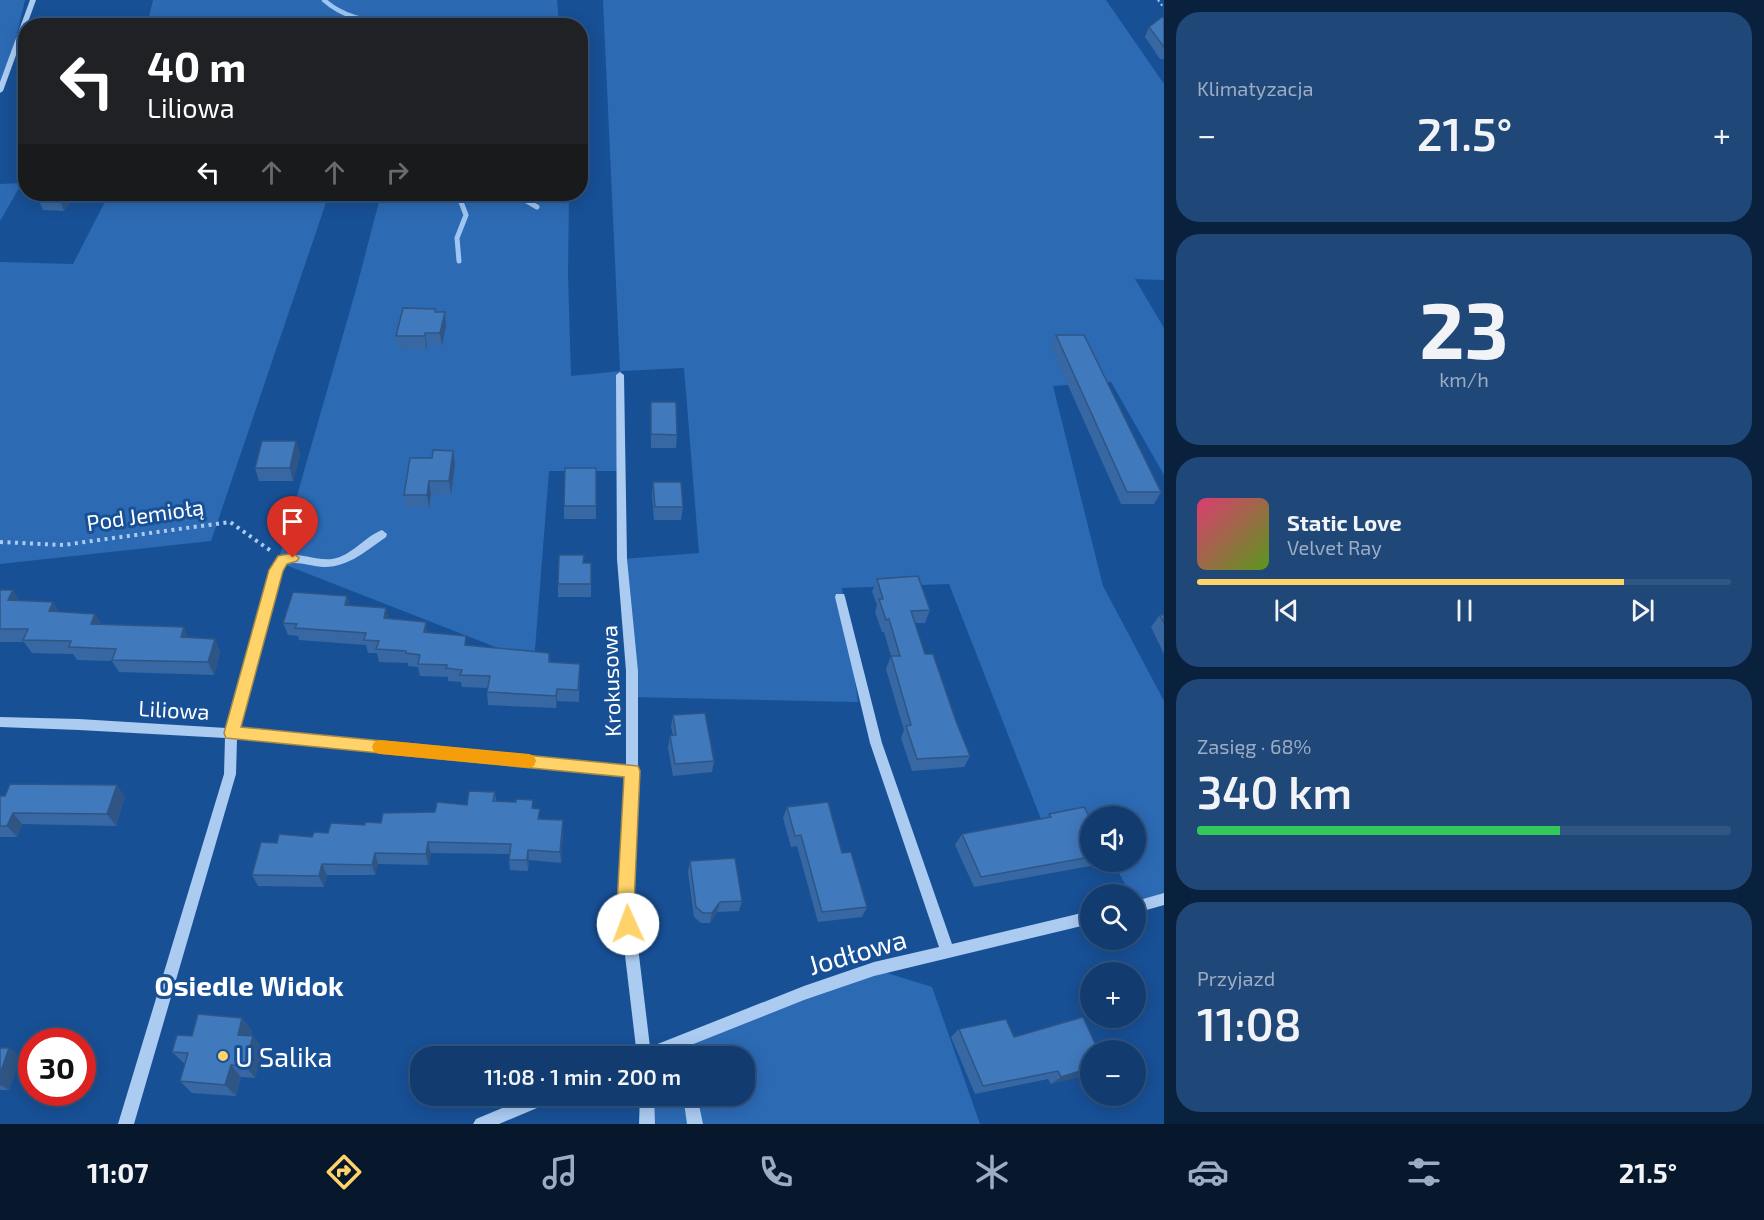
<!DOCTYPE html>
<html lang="pl">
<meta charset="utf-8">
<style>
body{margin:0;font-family:"Exo 2",sans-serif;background:#1f4778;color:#f1f3f6;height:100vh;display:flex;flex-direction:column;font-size:22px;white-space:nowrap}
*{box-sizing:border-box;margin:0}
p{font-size:20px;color:#9cadc3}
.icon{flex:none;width:33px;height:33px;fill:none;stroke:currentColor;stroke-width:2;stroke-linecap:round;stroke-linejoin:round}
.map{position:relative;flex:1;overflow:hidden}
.sheet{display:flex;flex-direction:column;gap:12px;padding:12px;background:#0a213e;width:600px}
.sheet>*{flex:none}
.banner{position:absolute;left:18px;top:18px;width:570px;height:183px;border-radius:24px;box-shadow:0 3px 15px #0003,0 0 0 2px #315683;background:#202124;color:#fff;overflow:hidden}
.controls{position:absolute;left:1080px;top:806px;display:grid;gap:12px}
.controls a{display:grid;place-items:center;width:66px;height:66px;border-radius:50%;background:#123c70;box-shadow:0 3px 15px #0003,0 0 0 2px #315683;font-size:30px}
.speed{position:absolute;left:18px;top:1028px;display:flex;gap:12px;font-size:30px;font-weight:700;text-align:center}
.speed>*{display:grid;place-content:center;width:78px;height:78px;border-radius:50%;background:#123c70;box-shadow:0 3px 15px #0003,0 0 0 2px #315683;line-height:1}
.speed .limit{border:9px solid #d22;background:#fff;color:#111}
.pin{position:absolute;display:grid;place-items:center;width:51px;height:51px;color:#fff;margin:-62px -26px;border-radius:50% 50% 50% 0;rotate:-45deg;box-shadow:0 0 6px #0007}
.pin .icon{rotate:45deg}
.me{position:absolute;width:66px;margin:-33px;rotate:358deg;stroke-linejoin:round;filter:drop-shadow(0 0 4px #0008)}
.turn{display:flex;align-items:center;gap:21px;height:126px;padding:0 30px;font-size:27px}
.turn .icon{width:78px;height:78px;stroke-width:2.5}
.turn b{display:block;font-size:42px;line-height:51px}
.lanes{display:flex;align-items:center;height:57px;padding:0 30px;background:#0003;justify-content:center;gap:30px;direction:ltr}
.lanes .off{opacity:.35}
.big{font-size:45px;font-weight:600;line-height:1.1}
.sheet .card{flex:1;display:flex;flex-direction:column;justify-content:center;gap:9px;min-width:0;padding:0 21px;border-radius:24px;background:#1f4778}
.sheet .dial{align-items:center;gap:0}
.dial b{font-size:78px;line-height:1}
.song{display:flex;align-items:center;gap:18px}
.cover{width:72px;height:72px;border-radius:9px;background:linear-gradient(135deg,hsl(340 70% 55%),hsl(90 70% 35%))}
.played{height:6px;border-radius:3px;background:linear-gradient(90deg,#ffd36a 80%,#315683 80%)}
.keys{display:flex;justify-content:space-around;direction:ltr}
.heat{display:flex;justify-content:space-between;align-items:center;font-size:33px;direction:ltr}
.charge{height:9px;border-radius:4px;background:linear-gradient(90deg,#34c759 68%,#315683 0)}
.trip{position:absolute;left:410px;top:1046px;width:345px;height:60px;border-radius:24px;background:#123c70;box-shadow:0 3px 15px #0003,0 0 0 2px #315683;font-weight:600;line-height:60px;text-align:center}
.menu{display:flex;height:96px;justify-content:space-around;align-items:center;background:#07182d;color:#9cadc3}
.menu .icon{width:42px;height:42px}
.menu .active{color:#ffd36a}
.menu b{font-size:27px;color:#f1f3f6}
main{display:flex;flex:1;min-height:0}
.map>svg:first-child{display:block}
</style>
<main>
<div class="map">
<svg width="1164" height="1124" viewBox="0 0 1164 1124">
<rect width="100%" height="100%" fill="#185096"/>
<g fill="#2c6ab4">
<path d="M0,0H25L5,83L0,91Z"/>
<path d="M153,0H557L559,25H147Z"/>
<path d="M603,0H1106L1164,84V280L1135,279L1164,328V475L1111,382L1053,386L1103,586L1164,701V900L1137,907L1136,894H1130L1113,861H1136V816L1090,817L1089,814L1041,819L949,584L842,588L858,702L632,697L622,559L699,553L684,368L621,371L618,471H549L534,662L278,562L357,286L381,194H569L568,274L571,376L620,371Z"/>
<path d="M22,183L0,221V184Z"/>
<path d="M109,194H329L211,541L0,564V262L73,264Z"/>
<path d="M874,969L932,987L980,1124H647V1095H744V1056H645Z"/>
</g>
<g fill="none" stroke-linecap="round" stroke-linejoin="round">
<path stroke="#9dc6f3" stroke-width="4.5" d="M324,0C346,20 373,21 401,26"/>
<g stroke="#9dc6f3" stroke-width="5">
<path d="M458,194L466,215L457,238L459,261"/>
<path d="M515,194L537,207"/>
</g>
<path stroke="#abcbf1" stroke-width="2" stroke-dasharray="2 3" stroke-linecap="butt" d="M1158,0L1164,8"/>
<path stroke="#abcbf1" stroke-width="4" stroke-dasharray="3 4.5" stroke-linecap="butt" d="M0,542L63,545L230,522L271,551"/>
<g fill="#abcbf1" fill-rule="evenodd">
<path d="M30,0H36L3,91L0,93V82Z"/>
<path d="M620,372L624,375L627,559L638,671V771L633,905L650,1047L804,986L874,962L939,947L870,743L835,597L836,594H844L845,597L882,743L952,944L1090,911V924L874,976L804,1000L686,1047L689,1056H675L673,1052L663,1056H637L619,905L626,776L237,739L236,774L134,1124H118L224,774L225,738L79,730L0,727V717L79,719L226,728L271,570L279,556C297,551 314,561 332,559C352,556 364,537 382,530L387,534L386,537C367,550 348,568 323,567C311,566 299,562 286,563L281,571L238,729L626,765V671L617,559L616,375Z"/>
<path d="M1164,893V905L1136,913V901Z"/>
<path d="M533,1095H558L556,1100L499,1124H473L476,1119Z"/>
<path d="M640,1095H654L655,1124H639Z"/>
<path d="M683,1095H697L703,1124H687Z"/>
</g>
</g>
<g fill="#3868a3">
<path d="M1164,18V59H1160L1145,37L1149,27Z"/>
<path d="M40,194H76L64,211L43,210L37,197Z"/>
<path d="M436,312L446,326L442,346H427L426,350L398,349L396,336Z"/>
<path d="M1056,335L1161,492L1154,504H1121L1051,347Z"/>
<path d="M651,402L677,435L676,448H651Z"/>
<path d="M296,441L300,455L293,481H259L255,468Z"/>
<path d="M453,451L455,464L451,495L431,494L429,508H406L404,495L432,458Z"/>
<path d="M596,468V519H564V506Z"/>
<path d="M653,482L683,507L681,520H654L652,495Z"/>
<path d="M584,563H591V597H558V584Z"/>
<path d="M877,579L930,610L925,623H915L925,654L970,756L964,767L912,771L901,738L904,730L886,669L891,656L884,632H882L875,612L877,605L872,592Z"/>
<path d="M0,590L19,600L53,602L59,612L101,624L189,637L220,651L214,675L119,672L112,661L77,660L73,654L32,653L24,642H0Z"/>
<path d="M347,596L350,605L386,608L388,619L468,646L549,653L550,663L580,664L579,702L557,701L556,708L488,705L487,692L488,688L462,687L461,682L448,681V677L420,676L418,667L408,666V663L379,662L377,653H368L366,645L299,640L298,636L288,635L283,623Z"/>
<path d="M1160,615H1164V654L1151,627Z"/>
<path d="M673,715L714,761L712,772L673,776L668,748L670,736L673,735L671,727Z"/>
<path d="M495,792L496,801L533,808L540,819L563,831L561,863L529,860L528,871L510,870L509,860V854L431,853L428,865L378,864L375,875H327L324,887L258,886L252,875L277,843L312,837L365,825L435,812L467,805Z"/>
<path d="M0,796L125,797L116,826L22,824L17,837H0Z"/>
<path d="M787,807L867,907L862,917L818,922L797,846L791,847L783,818Z"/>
<path d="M1049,814L1090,818V861H1103L1101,864L974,887L955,845L962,834L1046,818Z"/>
<path d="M690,861L742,901L739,911L717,912L710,923H701L694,917L688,872Z"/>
<path d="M242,1018L252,1031L251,1036H253L263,1049L255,1078L241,1077L236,1096L192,1093L180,1081L185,1064L172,1052Z"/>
<path d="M959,1029L1014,1037L1090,1050V1074L1051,1084L1048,1079L975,1094L951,1037Z"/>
<path d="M0,1048H9L20,1057L9,1090H0Z"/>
</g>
<g fill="#2e5584">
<path d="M62,194H76L64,211L59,198Z"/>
<path d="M445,312L446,326L442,346L440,333Z"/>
<path d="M425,333L427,346L426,350L425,336Z"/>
<path d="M296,441L300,455L293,481L290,468Z"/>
<path d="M453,451L455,464L451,495L449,481Z"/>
<path d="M429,481L431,494L429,508L427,495Z"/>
<path d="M13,590L21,603L8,600Z"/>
<path d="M347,596L351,609L345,605Z"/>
<path d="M53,602L61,615L49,611Z"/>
<path d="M386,608L389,621L384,618Z"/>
<path d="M95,614L103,626L91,624Z"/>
<path d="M426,622L428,635L424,632Z"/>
<path d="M184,627L190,640L181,637Z"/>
<path d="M215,639L220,651L214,675L208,662Z"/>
<path d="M557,689V701L556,708V696Z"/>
<path d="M117,785L125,797L116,826L107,814Z"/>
<path d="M13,813L22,824L17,837L7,826Z"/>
<path d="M563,820V831L561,863L560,852Z"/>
<path d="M428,842L431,853L428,865L426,854Z"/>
<path d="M528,850L529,860L528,871L527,860Z"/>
<path d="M375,853L378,864L375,875L372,865Z"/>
<path d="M322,864L327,875L324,887L319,876Z"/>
<path d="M720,902L717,912L710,923L712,913Z"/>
<path d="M242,1018L252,1031L248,1048L238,1035Z"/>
<path d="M253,1036L263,1049L255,1078L245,1066Z"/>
<path d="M9,1048L20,1057L9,1090L0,1085V1074Z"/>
<path d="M231,1065L241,1077L236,1096L225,1085Z"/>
<path d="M1090,1068V1074L1051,1084L1061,1077Z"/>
</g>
<g fill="#4179bd" stroke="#2e5584" stroke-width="1.5">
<path d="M1162,17L1164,18V47L1149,27Z"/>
<path d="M40,194H62L59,198L37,197Z"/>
<path d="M403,308L435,309V312H445L440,333H425V336H396Z"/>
<path d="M1056,335H1084L1161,492H1127Z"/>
<path d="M651,402H676L677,435L651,434Z"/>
<path d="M262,441H296L290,468H255Z"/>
<path d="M433,450L453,451L449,481H429L427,495H404L410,458H432Z"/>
<path d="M565,468H596V506H564Z"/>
<path d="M653,482H681L683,507H655Z"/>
<path d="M559,555H584L583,563H591V584H558Z"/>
<path d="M918,576L930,610L911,611L925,654H933L956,721L970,756L917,759L906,726L911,725L891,656H900L889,619L886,620L879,599H883L877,579Z"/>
<path d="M0,590H13L8,600L53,602L49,611L95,614L91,624L184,627L181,637L215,639L208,662L112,660L116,649L69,647L71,641L23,640L28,629H0Z"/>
<path d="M293,592L347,596L345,605L386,608L384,618L426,622L424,632L466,636L465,645L549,653V662L580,664L578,690L557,689L556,696L487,692L490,676L460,675L462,670L446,668L447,665L418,664L420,655L406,653V651L376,649L379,641L364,640L366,633L295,628L297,624L283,623Z"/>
<path d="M1160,615H1164V623Z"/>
<path d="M705,713L714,761L675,764L670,736L676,735L673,715Z"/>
<path d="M10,784L117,785L107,814L13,813L7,826H0V796H5Z"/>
<path d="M469,791L495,792L493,801L516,802V799L533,800L532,808L540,809L538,819L563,820L560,852L528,850L527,860H509L511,844L428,842L426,854L375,853L372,865L322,864L319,876L252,875L261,842L277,843L279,834L312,837L314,832L328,833L331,823L365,825V822L381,823L383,813L435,812L437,802L467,805Z"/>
<path d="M828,802L842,853L851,852L867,907L822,912L801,835L795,836L787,807Z"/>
<path d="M1084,807L1090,818V857L981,877L962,834L1051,817L1049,814Z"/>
<path d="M735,858L742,901L720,902L712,913H703L696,907L690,861Z"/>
<path d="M198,1014L242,1018L238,1035L253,1036L245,1066L231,1065L225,1085L180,1081L188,1053L172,1052L177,1035L192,1036Z"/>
<path d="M1083,1017L1098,1050H1090V1068L1061,1077L1058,1071L983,1086L959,1029L1006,1019L1014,1037Z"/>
<path d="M0,1048H9L0,1074Z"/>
</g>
<path fill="#ffd36a" stroke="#a68945" stroke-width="1.5" d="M293,553L299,558L297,561L287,564L283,571L241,727L638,766L640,771L634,905L636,924L634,930L628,932L621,930L617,905L624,777L226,738L224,733L269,570L278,556Z"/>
<path fill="#f59e0b" d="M380,740L529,754L534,756L536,761L534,766L529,768L380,754L374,752L372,747L374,742Z"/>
<circle fill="#ffd36a" stroke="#185096" stroke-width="2" cx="223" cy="1056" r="6"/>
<g text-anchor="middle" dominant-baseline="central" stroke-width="6" stroke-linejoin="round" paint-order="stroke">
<g font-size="22" fill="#fff" stroke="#185096">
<text transform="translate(145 514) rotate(-8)">Pod Jemiołą</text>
<text transform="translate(610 681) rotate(-92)">Krokusowa</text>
<text transform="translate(174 709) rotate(3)">Liliowa</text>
</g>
<g font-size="27" fill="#fff" stroke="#185096">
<text transform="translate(857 951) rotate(-16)">Jodłowa</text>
</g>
<g font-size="27" fill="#fff" stroke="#185096" text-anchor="start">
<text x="235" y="1056">U Salika</text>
</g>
<g font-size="28" font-weight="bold" fill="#fff" stroke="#185096">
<text x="249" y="985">Osiedle Widok</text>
</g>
</g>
</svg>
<div class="controls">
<a><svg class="icon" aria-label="sound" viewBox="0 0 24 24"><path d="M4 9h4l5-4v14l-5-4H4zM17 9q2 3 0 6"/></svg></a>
<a><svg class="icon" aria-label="search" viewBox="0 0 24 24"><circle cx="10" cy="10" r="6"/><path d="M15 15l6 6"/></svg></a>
<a>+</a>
<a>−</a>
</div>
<div class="speed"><div class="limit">30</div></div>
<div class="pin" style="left:293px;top:558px;background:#d93025"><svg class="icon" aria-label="arrive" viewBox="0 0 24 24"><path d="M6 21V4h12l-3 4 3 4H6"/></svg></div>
<svg class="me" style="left:628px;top:924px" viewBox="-20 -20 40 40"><circle r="19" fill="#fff"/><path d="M0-13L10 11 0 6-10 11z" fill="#ffd36a"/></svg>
<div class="trip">11:08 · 1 min · 200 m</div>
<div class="banner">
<div class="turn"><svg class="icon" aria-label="left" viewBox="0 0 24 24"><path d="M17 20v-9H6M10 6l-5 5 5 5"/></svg><div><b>40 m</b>Liliowa</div></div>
<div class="lanes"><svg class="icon" aria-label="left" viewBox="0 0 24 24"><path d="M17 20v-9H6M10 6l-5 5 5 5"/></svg><svg class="icon off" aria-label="ahead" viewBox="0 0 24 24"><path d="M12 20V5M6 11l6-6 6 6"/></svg><svg class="icon off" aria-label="ahead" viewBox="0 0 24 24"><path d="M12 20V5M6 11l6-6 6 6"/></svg><svg class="icon off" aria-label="right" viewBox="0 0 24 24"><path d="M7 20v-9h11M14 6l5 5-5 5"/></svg></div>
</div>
</div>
<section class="sheet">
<div class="card"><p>Klimatyzacja</p>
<div class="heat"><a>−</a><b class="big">21.5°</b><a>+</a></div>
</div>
<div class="card dial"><b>23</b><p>km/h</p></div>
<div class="card">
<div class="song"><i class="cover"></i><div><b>Static Love</b><p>Velvet Ray</p></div></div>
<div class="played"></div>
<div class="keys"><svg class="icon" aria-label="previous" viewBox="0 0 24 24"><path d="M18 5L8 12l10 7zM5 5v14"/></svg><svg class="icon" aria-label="pause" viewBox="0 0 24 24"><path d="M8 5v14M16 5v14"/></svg><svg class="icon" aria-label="next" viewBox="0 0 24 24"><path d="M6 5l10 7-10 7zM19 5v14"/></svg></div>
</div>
<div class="card"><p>Zasięg · 68%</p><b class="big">340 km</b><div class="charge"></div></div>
<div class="card"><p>Przyjazd</p><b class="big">11:08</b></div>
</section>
</main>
<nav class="menu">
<b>11:07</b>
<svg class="icon active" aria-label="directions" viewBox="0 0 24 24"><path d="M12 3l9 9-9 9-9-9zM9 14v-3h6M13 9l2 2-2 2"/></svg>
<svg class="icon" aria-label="music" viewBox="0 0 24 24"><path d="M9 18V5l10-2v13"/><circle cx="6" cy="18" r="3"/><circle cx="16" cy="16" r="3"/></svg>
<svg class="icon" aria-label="phone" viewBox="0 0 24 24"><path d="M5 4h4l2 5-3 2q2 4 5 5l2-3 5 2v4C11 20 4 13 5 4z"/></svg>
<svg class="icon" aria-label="climate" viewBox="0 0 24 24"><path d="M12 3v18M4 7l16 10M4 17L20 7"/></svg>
<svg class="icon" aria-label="car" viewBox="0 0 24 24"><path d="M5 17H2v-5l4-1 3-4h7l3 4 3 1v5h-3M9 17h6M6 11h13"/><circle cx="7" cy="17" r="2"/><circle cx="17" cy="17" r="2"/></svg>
<svg class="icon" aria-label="filters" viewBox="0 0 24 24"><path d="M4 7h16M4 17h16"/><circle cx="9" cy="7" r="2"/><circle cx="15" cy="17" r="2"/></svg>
<b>21.5°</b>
</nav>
